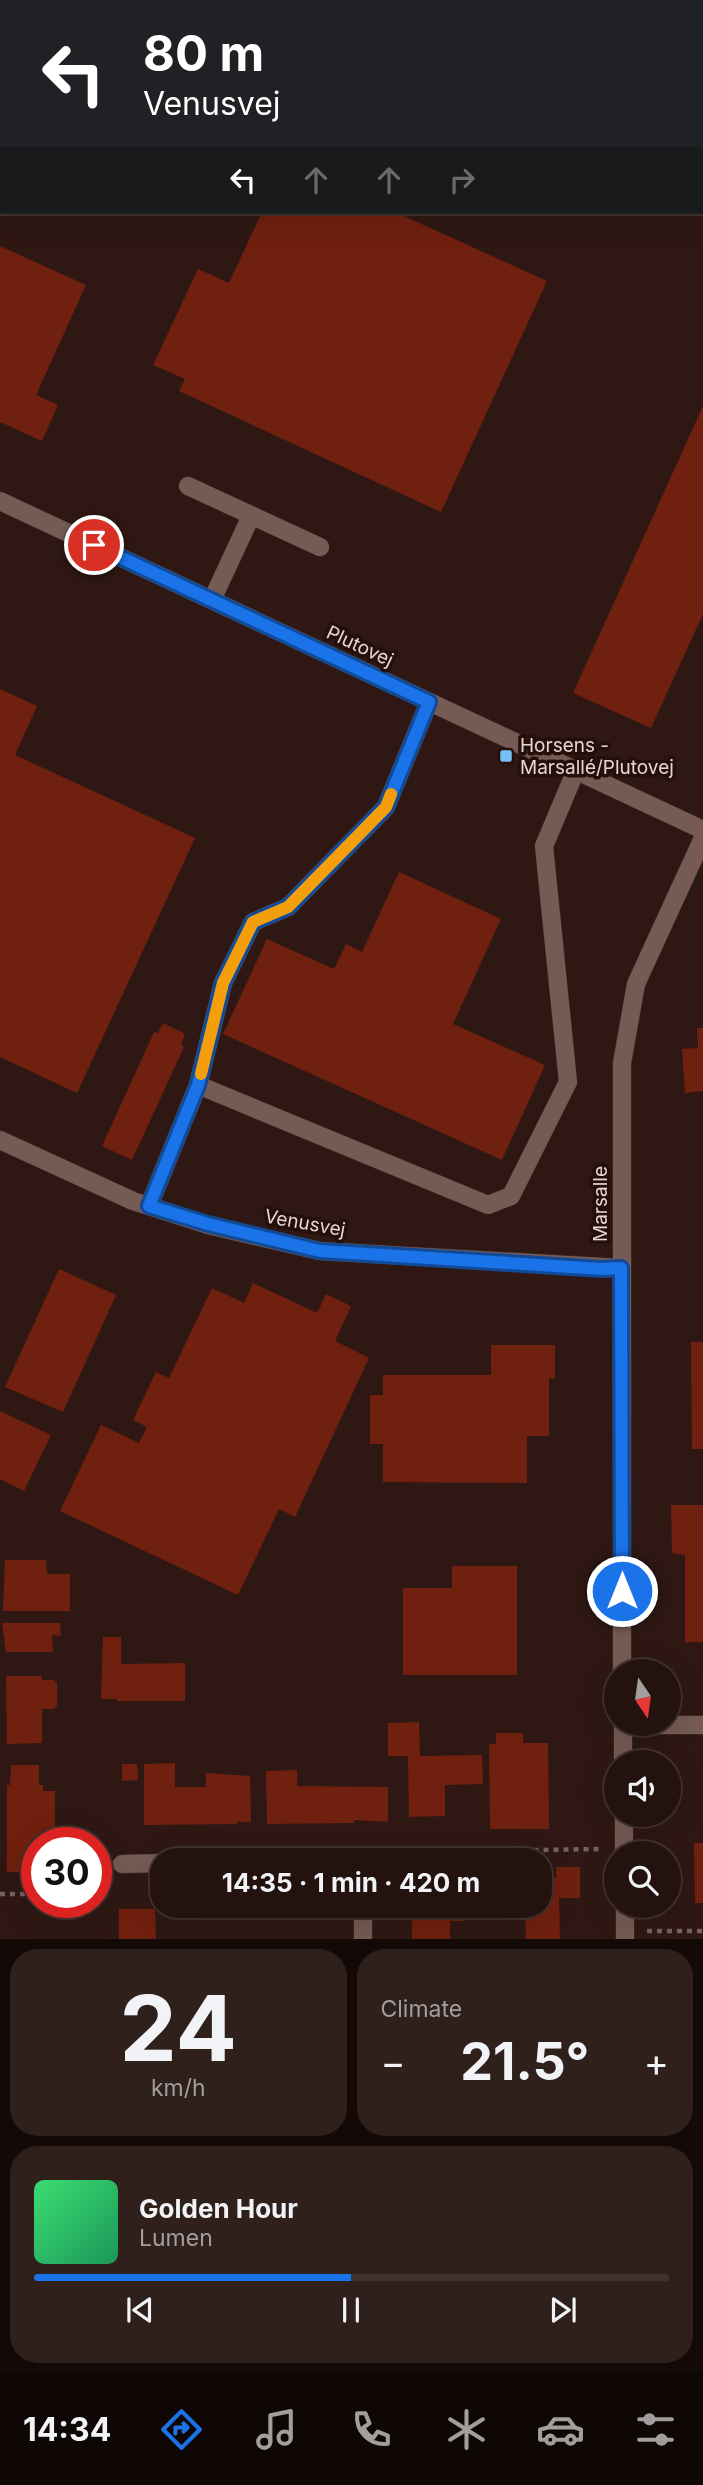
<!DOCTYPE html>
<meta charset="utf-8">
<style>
body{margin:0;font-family:Inter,sans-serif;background:#2f201c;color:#f1f3f6;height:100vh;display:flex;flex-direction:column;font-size:26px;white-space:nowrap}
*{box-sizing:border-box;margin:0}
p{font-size:23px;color:#a39e9e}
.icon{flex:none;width:38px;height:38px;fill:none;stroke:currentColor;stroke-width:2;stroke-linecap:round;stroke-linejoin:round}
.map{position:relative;height:1939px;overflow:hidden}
.details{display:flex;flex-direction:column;gap:10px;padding:10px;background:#130a08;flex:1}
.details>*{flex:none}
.banner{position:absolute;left:0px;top:0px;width:704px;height:214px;box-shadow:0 7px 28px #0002,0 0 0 2px #40322e;background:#202124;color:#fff;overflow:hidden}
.needle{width:46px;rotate:167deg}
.buttons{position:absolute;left:604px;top:1659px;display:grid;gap:14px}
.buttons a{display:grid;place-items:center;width:77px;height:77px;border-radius:50%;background:#23120e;box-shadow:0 7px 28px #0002,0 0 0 2px #40322e;font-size:35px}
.speed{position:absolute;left:21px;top:1827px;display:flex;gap:14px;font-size:35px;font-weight:700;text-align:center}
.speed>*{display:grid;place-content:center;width:91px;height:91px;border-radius:50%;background:#23120e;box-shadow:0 7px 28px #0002,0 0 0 2px #40322e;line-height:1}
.speed .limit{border:10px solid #d22;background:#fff;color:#111}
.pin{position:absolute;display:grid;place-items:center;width:60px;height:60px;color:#fff;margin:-30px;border:4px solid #fff;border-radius:50%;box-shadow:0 2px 7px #0007}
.me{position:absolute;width:77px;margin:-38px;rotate:0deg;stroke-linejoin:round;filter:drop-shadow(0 0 5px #0008)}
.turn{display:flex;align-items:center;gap:24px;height:147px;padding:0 28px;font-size:32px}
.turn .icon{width:91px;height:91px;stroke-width:2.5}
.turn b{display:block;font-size:49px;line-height:60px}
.lanes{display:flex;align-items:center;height:66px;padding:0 28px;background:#0003;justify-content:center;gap:35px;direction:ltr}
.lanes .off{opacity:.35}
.big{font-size:52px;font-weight:700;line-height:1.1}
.details .widget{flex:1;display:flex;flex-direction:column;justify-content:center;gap:10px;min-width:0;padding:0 24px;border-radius:28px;background:#2f201c}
.details .dial{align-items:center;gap:0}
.dial b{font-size:91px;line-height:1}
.song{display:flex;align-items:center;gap:21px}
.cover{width:84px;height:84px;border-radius:10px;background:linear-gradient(135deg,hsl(140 70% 55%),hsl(150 70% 35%))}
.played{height:7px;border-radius:4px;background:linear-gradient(90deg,#1a73e8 50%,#40322e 50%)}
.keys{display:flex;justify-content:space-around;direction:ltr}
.heat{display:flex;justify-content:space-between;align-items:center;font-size:38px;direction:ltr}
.details .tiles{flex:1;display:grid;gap:10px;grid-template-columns:1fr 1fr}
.widget:last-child{grid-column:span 2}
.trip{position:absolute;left:150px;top:1848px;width:402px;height:70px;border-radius:28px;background:#23120e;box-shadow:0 7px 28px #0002,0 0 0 2px #40322e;font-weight:700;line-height:70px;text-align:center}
.tabs{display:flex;height:112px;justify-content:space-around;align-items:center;background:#0e0706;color:#a39e9e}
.tabs .icon{width:49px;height:49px}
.tabs .active{color:#1a73e8}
.tabs b{font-size:32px;color:#f1f3f6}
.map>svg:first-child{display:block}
</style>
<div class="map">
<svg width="703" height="1939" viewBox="0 0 703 1939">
<rect width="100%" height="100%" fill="#2f1813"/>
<g fill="#70200f">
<path d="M262,212H395L547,281L441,512L179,391L185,379L153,365L198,269L229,283Z"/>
<path d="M0,246L86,285L36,395L58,405L42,441L0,422Z"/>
<path d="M703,406V614L651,728L573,693Z"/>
<path d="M0,689L37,706L15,755L195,838L77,1093L0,1057Z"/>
<path d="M399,872L501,919L453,1024L545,1065L502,1160L223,1034L267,939L334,969L346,944L362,952Z"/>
<path d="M163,1023L185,1034L181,1045L184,1047L132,1160L102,1146L154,1032L158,1033Z"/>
<path d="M697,1028H703V1091L685,1093L682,1049L698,1048Z"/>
<path d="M59,1269L116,1295L63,1412L5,1387Z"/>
<path d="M253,1283L317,1313L326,1294L351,1306L335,1341L369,1358L295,1517L279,1509L238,1595L60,1511L101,1425L139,1443L147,1427L133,1420L156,1372L169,1378L212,1288L244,1303Z"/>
<path d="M691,1342H703V1449H692Z"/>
<path d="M491,1345H555V1378H549V1436H527V1483L383,1482V1444H370V1395H383V1375H491Z"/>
<path d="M0,1411L51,1435L24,1491L0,1479Z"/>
<path d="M671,1505H703V1642H685V1555L672,1553Z"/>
<path d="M5,1560H46L47,1574H70V1611H3Z"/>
<path d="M452,1566H517V1675H403V1588H452Z"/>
<path d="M2,1623H60L61,1636L52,1635L53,1652H6Z"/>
<path d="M103,1637H121V1664L185,1663V1701H117V1699H101Z"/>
<path d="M6,1676H42V1680H54L57,1683V1706L54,1709H42V1743L7,1744Z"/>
<path d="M419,1722L420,1756L482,1755L483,1784L445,1785V1816L409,1817L408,1756H388V1723Z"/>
<path d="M496,1733H523V1743H548L549,1829H490L489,1744H496Z"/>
<path d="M175,1763V1787H206V1773L250,1776L251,1822H237V1824L144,1825V1764Z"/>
<path d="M122,1764H137L138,1780L122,1781Z"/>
<path d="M11,1765H39V1785H43V1791H55V1836H42V1843H37V1872H7V1785H10Z"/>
<path d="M297,1770V1786L388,1787V1822L354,1820V1823L267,1824L266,1771Z"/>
<path d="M694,1843H703V1903H695Z"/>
<path d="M556,1867H580V1898H559L560,1939H526L525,1906H541V1878H556Z"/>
<path d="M412,1906H464L465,1921H450V1939H412Z"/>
<path d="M119,1909H155L156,1939H119Z"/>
</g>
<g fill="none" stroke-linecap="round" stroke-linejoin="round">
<defs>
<g id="minor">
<path d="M112,2V0"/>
<path d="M188,486L320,547"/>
<path d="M0,501L703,830"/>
<path d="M212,600L251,516"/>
<path d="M429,702L386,807L288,907L253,922L223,983L198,1085L488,1205L511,1196L568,1082L544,846L576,770"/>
<path d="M0,1140L133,1201L208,1225L320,1251L621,1268"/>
<path d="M149,1206L198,1085"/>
<path d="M622,1671V1063L636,984L703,838"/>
<path d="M623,1724V1762"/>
<path d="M623,1725H703"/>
<path d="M624,1815V1853"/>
<path d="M358,1860H363"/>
<path d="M122,1864L163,1863"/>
<path d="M363,1906V1939"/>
<path d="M625,1906V1939"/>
</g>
</defs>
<use href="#minor" stroke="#443230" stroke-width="19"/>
<g stroke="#76615d" stroke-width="4.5" stroke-dasharray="5 5" stroke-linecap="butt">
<path d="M384,1857L412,1852L602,1849"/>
<path d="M96,1893H104L110,1882"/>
<path d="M0,1894H37"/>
<path d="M647,1931H703"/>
</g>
<use href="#minor" stroke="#765a54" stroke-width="18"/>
</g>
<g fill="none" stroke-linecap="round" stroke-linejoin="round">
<defs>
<path id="route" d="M94,545L429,702L386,807L288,907L253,922L223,983L198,1085L149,1206L208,1224L320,1251L602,1269L621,1268L622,1591"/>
</defs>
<use href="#route" stroke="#114b97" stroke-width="18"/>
<use href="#route" stroke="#1a73e8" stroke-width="12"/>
<path stroke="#f59e0b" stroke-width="12" d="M201,1074L223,983L253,922L288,907L386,807L391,794"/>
</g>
<rect fill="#78bff7" stroke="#250f0a" stroke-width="2.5" x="499" y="749" width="14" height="14" rx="3.5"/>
<g text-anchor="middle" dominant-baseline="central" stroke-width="7" stroke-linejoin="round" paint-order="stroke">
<g font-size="19" fill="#e6d6d2" stroke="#250f0a">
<text transform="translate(360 646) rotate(25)">Plutovej</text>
<text transform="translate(600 1204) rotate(-90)">Marsalle</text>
<text transform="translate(305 1223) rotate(10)">Venusvej</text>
</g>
<g font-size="19" fill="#e6d6d2" stroke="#250f0a" text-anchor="start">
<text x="520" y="745">Horsens -<tspan x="520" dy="22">Marsallé/Plutovej</tspan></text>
</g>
</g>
</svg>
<div class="buttons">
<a><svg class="needle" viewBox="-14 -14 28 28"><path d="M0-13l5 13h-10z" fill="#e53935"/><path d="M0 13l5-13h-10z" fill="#a39e9e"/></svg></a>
<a><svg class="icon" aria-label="sound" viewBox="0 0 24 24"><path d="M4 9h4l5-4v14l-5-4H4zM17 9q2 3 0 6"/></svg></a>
<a><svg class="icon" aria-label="search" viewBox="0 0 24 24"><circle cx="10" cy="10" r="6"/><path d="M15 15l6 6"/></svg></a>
</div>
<div class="speed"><div class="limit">30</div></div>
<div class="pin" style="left:94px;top:545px;background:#d93025"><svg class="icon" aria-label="arrive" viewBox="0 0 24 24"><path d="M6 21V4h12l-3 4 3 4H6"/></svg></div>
<svg class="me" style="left:622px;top:1591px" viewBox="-20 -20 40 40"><circle r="17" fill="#1a73e8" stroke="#fff" stroke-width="3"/><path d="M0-11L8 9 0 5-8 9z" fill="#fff"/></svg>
<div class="trip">14:35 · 1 min · 420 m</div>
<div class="banner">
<div class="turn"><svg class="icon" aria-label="left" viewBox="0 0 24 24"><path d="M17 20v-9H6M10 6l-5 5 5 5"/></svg><div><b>80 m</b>Venusvej</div></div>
<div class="lanes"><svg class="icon" aria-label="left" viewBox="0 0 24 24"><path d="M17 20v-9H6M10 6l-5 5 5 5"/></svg><svg class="icon off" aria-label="ahead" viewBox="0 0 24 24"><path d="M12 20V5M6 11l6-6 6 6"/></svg><svg class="icon off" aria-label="ahead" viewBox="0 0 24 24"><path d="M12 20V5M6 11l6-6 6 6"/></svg><svg class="icon off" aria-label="right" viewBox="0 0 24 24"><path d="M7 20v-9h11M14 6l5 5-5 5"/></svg></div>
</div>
</div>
<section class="details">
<div class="tiles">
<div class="widget dial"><b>24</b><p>km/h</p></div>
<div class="widget"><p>Climate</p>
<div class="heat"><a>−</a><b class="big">21.5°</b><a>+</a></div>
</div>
<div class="widget">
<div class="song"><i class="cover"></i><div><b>Golden Hour</b><p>Lumen</p></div></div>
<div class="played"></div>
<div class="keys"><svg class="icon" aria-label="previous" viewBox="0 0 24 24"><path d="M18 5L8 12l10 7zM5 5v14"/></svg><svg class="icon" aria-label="pause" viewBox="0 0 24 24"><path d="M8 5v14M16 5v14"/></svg><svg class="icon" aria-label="next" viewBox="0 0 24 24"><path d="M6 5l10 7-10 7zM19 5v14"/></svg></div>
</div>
</div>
</section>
<nav class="tabs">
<b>14:34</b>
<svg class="icon active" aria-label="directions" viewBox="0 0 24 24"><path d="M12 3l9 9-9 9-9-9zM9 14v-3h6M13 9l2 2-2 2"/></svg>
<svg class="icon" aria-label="music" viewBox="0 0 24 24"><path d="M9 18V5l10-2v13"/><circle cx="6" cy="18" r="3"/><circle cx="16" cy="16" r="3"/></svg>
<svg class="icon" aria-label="phone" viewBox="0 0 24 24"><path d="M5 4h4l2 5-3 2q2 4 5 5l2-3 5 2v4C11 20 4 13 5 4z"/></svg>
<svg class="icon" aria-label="climate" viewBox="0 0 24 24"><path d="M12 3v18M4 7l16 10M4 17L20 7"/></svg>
<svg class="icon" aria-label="car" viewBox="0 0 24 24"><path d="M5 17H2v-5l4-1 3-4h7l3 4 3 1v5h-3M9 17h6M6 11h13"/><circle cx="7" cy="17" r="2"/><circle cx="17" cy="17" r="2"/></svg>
<svg class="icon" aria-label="filters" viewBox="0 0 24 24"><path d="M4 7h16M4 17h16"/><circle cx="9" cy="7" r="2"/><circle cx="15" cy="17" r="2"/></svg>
</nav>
